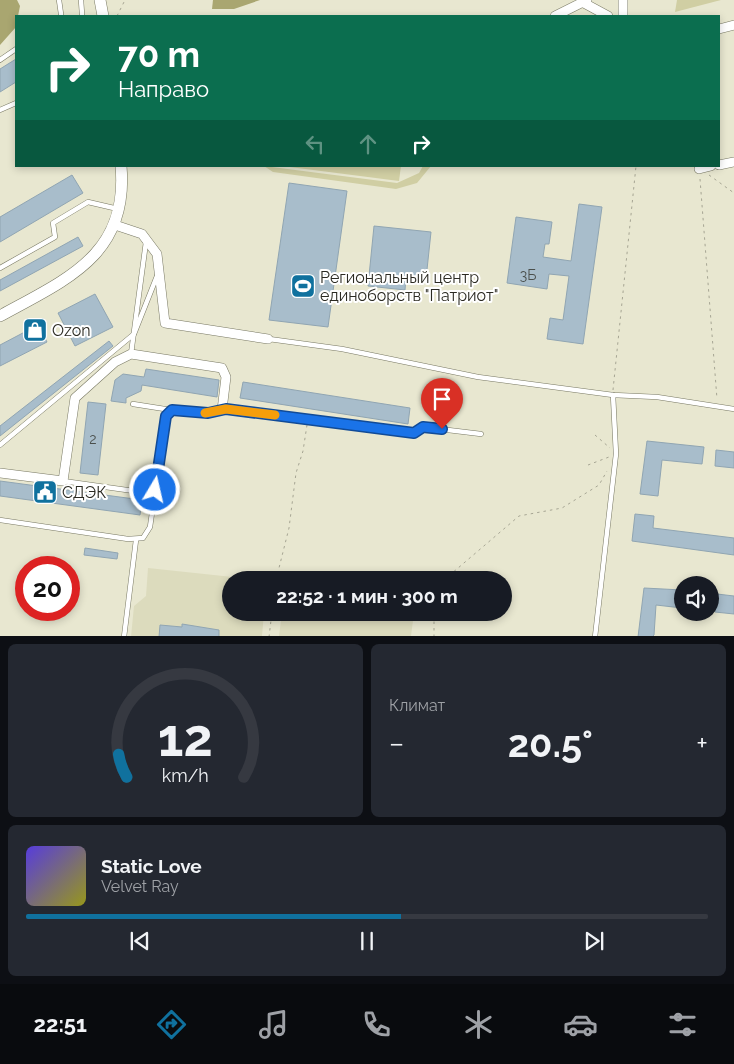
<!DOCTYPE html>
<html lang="ru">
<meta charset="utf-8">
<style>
body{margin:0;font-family:Raleway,sans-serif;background:#242831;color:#f1f3f6;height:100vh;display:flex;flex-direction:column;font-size:19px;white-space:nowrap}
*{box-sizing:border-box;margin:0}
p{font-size:16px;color:#9ea1a6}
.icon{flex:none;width:28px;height:28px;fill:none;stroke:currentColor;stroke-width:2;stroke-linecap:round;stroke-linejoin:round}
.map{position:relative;height:636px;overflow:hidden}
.sheet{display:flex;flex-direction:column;gap:8px;padding:8px;background:#0d0f14;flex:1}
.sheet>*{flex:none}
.hud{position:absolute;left:15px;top:15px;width:705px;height:152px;border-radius:0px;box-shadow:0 2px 8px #0003;background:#0b6e4f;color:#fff;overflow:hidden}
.controls{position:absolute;left:674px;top:576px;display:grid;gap:10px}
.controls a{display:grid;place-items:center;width:45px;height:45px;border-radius:50%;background:#171b24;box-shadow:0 2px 8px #0003;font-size:25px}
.speed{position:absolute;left:15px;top:556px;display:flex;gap:10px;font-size:25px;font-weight:700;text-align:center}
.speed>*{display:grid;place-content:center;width:65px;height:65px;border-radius:50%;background:#171b24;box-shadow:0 2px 8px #0003;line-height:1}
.speed .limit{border:8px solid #d22;background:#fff;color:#111}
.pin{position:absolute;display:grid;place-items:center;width:42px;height:42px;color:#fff;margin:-51px -21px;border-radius:50% 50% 50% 0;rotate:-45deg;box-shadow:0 0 5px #0007}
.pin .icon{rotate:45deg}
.me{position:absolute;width:55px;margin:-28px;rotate:9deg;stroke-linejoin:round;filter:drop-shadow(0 0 4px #0008)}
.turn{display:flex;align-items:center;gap:18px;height:105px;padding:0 20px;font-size:22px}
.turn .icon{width:65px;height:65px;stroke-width:2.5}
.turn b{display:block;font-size:35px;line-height:42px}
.lanes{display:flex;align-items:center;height:48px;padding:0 20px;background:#0003;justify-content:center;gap:25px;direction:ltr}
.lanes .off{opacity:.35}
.big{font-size:38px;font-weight:700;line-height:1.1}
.sheet .widget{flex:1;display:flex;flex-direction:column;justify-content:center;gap:8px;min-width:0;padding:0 18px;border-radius:8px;background:#242831}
.sheet .dial{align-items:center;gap:0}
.dial svg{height:130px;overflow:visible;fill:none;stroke:#363941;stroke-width:7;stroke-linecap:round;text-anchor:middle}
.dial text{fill:#f1f3f6;stroke:none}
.song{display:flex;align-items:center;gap:15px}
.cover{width:60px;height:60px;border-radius:8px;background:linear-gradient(135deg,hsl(250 70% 55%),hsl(60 70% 35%))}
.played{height:5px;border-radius:2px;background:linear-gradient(90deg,#10719e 55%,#363941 55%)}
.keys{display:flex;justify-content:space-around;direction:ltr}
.heat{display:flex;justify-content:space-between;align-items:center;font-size:28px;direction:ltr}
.sheet .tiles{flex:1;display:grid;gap:8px;grid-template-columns:1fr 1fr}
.widget:last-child{grid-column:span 2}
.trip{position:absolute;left:222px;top:571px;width:290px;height:50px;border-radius:25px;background:#171b24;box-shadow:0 2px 8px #0003;font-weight:700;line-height:50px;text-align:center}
.menu{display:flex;height:80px;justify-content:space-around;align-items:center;background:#090b0e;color:#9ea1a6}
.menu .icon{width:35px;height:35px}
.menu .current{color:#10719e}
.menu b{font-size:22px;color:#f1f3f6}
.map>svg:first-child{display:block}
</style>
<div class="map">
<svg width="734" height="637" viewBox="0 0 734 637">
<rect width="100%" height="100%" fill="#e8e7d0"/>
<g fill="#dcdbbd">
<path d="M148,568L260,580H231V612L264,613L262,636L131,637L134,606L146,596Z"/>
<path d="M282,613V612L414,613L411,636H279Z"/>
</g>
<g fill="#d0cea3">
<path d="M677,0H721L675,12Z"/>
<path d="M264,166L397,183L419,173L423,166H431L417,183L396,189L273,172Z"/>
<path d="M282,166H401L399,181Z"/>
</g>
<g fill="#a9a670">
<path d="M0,0H17L20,6L18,16H16V27L0,45Z"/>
<path d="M213,0H260L234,9H212Z"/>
</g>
<g fill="#a8bdcb" stroke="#90a5b2">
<path d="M16,59V82L0,92V69Z"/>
<path d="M72,175L83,193L0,242V217Z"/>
<path d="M289,183L347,191L328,327L269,320Z"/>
<path d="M579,204L602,207L583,344L547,339L550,318L563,320L569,276L549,274L547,289L507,283L516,217L552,222L549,244H545L543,257L571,261Z"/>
<path d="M374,226L431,232L426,279L406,277L405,290L368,286Z"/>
<path d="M78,237L83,246L0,291V280Z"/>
<path d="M95,294L113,327L75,346L58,313Z"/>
<path d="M38,325L47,342L0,366V345Z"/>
<path d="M109,341L113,346L0,436V426Z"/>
<path d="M146,369L219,380L217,397L142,385L141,391L126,398V403L111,401L115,380L123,374L144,377Z"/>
<path d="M243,382L410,408L408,424L240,398Z"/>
<path d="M88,402L106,404L98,475L80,473Z"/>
<path d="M647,441L704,447L702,464L662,460L658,496L640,494Z"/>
<path d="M716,450L734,452V468L715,466Z"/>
<path d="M0,481L142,500L140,515L0,496Z"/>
<path d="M635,514L654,516L653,528L734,538V555L632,541Z"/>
<path d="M85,548L118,553L117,559L84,555Z"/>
<path d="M644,588L682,590V608L656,605L654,635L652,637H638Z"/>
<path d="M717,594L734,596V614L715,612Z"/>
<path d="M182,624L219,630V637H159L160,625L182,627Z"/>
</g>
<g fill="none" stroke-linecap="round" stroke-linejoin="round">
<defs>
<g id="service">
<path d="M59,0L61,14"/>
<path d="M81,0L82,14"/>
<path d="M0,60L16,49"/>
<path d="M0,110L16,103"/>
<path d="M0,268L55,237L53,223L88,202L118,209"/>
<path d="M269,339L342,349L478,377L613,395L657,397L734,409"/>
<path d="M131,354L146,242"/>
<path d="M133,404L171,410"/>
<path d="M0,445L134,334L157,276"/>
<path d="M63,481L155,494"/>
<path d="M0,520L128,539L143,538L150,527L166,416L172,410L208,413L226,409L414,433L423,427L481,434"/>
<path d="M124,637L136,540"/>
<path d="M595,637L616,454L613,395"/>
</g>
<g id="minor">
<path d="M623,0V16"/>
<path d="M584,3L608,16"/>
<path d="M555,16L587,0"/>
<path d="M719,29L734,25"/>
<path d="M719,165L734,162"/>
<path d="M699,169L711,166"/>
<path d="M115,225L142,234L157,254L165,323L268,339"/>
<path d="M0,473L63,481L75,398L115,362L131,354L222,368L226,377L222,410"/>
</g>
<g id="tertiary">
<path d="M100,0L103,16"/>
<path d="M0,316C67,279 129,255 121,166"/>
</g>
</defs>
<use href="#service" stroke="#787863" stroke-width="5.5"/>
<use href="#minor" stroke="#787863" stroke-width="10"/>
<use href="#tertiary" stroke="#787863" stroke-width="12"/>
<g stroke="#a6a593" stroke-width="1" stroke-dasharray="2.5 4" stroke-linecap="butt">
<path d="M117,16L125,0"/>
<path d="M709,175L734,193"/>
<path d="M700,179L717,399"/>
<path d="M613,390L636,166"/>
<path d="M595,435L610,448"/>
<path d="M588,465L609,457"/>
<path d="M276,580L289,528L296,473L303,451L307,425"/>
<path d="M444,580L519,516L562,508L599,485L607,471"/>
<path d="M269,637L272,612"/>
<path d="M434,637V612"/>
</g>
<use href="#service" stroke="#fff" stroke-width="4.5"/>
<use href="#minor" stroke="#fff" stroke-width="9"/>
<use href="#tertiary" stroke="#fff" stroke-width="11"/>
</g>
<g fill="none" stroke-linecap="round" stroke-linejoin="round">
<defs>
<path id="route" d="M155,490L166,416L172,410L208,413L226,409L414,433L423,427L442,429"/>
</defs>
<use href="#route" stroke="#114b97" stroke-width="12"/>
<use href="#route" stroke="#1a73e8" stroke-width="9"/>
<path stroke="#f59e0b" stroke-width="9" d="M205,413L226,409L275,415"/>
</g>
<defs>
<symbol id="stadium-square" viewBox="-11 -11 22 22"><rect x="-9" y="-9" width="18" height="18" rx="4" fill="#10719e" stroke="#fff"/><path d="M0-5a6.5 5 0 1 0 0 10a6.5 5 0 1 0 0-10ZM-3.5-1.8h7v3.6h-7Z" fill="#fff"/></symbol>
<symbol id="shop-square" viewBox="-11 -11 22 22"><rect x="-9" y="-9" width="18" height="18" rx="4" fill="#10719e" stroke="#fff"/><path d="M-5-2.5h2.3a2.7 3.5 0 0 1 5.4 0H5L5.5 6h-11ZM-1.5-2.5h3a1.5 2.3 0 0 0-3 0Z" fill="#fff"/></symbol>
<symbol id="civic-square" viewBox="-11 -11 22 22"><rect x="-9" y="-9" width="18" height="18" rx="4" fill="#10719e" stroke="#fff"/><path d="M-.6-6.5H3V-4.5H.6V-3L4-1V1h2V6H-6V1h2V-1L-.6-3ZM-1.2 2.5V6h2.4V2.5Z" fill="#fff"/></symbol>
</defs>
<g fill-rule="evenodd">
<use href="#stadium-square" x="289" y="272" width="28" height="28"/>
<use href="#shop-square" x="21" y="316" width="28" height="28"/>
<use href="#civic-square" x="31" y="478" width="28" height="28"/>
</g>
<g text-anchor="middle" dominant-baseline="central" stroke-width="4" stroke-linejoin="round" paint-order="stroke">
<g font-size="14" fill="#4a4f4c">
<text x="528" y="275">3Б</text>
<text x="93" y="439">2</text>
</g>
<g font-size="16" fill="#2b2a22" stroke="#fff" text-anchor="start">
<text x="320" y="277">Региональный центр<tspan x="320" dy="18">единоборств "Патриот"</tspan></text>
<text x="52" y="330">Ozon</text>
<text x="62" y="492">СДЭК</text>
</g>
</g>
</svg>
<div class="controls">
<a><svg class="icon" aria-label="sound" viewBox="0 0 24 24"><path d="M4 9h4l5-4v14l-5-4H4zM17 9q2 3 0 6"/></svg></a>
</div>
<div class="speed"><div class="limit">20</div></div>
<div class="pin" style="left:442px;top:429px;background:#d93025"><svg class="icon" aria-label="arrive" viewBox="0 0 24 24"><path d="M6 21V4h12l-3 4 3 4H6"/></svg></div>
<svg class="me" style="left:155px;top:490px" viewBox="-20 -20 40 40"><circle r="17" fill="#1a73e8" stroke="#fff" stroke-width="3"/><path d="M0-11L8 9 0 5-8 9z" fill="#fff"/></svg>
<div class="trip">22:52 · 1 мин · 300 m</div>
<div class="hud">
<div class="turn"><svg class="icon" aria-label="right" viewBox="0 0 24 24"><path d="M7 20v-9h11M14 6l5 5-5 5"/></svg><div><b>70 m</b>Направо</div></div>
<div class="lanes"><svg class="icon off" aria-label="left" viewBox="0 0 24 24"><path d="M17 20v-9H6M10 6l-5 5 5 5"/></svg><svg class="icon off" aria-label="ahead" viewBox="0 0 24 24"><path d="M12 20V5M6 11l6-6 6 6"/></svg><svg class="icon" aria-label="right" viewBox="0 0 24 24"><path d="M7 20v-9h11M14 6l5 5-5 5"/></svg></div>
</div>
</div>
<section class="sheet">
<div class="tiles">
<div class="widget dial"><svg viewBox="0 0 100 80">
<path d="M14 69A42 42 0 1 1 86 69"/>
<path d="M14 69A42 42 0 0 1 9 55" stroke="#10719e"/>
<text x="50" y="56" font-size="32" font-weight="700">12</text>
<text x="50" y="72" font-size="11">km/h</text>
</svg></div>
<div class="widget"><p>Климат</p>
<div class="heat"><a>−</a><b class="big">20.5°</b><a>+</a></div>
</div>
<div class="widget">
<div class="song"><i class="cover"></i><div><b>Static Love</b><p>Velvet Ray</p></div></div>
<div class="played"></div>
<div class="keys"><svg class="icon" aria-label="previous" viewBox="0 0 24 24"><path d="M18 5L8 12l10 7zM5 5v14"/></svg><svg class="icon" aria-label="pause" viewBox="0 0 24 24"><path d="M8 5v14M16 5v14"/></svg><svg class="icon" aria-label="next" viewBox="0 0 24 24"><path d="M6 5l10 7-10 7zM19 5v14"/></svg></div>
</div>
</div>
</section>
<nav class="menu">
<b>22:51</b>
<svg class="icon current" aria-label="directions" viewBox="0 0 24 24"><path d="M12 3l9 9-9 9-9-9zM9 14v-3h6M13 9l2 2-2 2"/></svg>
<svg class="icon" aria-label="music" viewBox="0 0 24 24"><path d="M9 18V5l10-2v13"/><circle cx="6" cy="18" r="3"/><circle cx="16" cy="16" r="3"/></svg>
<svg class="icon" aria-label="phone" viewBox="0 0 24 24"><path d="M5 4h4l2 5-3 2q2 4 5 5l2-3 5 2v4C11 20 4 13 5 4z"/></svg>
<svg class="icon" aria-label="climate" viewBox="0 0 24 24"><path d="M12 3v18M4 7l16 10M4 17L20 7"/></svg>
<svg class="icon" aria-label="car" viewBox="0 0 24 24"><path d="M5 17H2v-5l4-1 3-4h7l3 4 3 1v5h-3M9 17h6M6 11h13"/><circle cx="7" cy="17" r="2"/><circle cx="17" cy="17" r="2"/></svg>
<svg class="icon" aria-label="filters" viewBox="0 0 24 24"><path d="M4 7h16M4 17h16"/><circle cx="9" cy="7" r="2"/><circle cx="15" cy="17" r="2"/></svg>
</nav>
